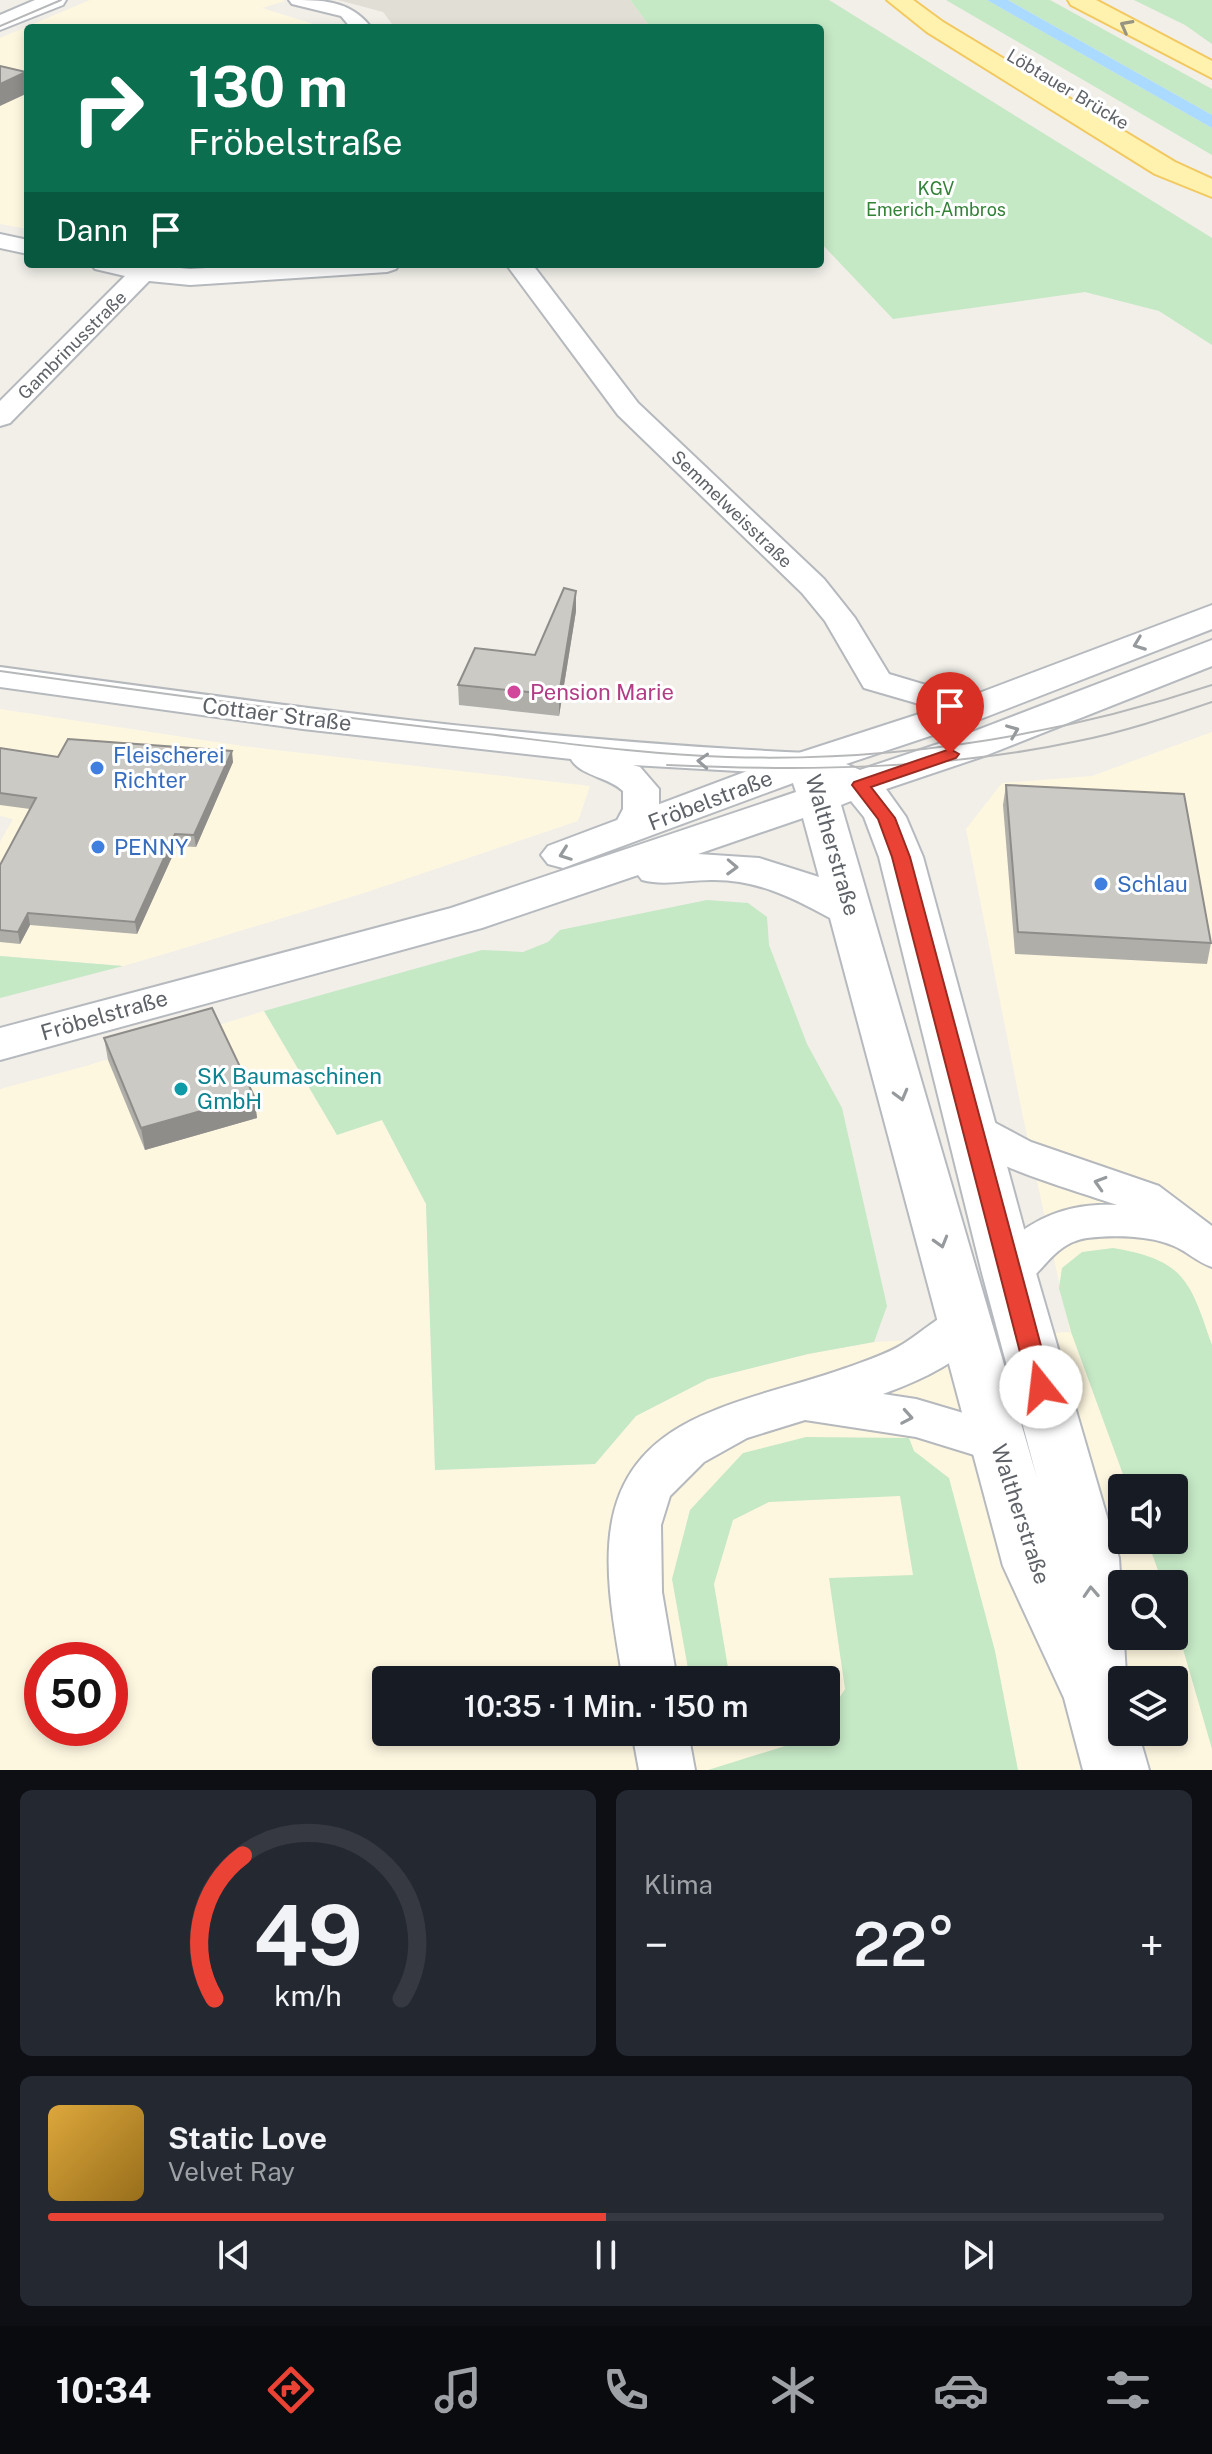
<!DOCTYPE html>
<html lang="de">
<meta charset="utf-8">
<style>
body{margin:0;font-family:"Public Sans",sans-serif;background:#242831;color:#f1f3f6;height:100vh;display:flex;flex-direction:column;font-size:30px;white-space:nowrap}
*{box-sizing:border-box;margin:0}
p{font-size:26px;color:#9ea1a6}
.icon{flex:none;width:44px;height:44px;fill:none;stroke:currentColor;stroke-width:2;stroke-linecap:round;stroke-linejoin:round}
.map{position:relative;height:1770px;overflow:hidden}
.side{display:flex;flex-direction:column;gap:20px;padding:20px;background:#0d0f14;flex:1}
.side>*{flex:none}
.hud{position:absolute;left:24px;top:24px;width:800px;height:244px;border-radius:8px;box-shadow:0 4px 12px #0003;background:#0b6e4f;color:#fff;overflow:hidden}
.tools{position:absolute;left:1108px;top:1474px;display:grid;gap:16px}
.tools a{display:grid;place-items:center;width:80px;height:80px;border-radius:8px;background:#171b24;box-shadow:0 4px 12px #0003;font-size:40px}
.speed{position:absolute;left:24px;top:1642px;display:flex;gap:16px;font-size:40px;font-weight:700;text-align:center}
.speed>*{display:grid;place-content:center;width:104px;height:104px;border-radius:50%;background:#171b24;box-shadow:0 4px 12px #0003;line-height:1}
.speed .limit{border:12px solid #d22;background:#fff;color:#111}
.pin{position:absolute;display:grid;place-items:center;width:68px;height:68px;color:#fff;margin:-82px -34px;border-radius:50% 50% 50% 0;rotate:-45deg;box-shadow:0 0 8px #0007}
.pin .icon{rotate:45deg}
.me{position:absolute;width:88px;margin:-44px;rotate:344deg;stroke-linejoin:round;filter:drop-shadow(0 0 6px #0008)}
.turn{display:flex;align-items:center;gap:28px;height:168px;padding:0 32px;font-size:36px}
.turn .icon{width:104px;height:104px;stroke-width:2.5}
.turn b{display:block;font-size:56px;line-height:68px}
.then{display:flex;align-items:center;height:76px;padding:0 32px;background:#0003;gap:16px;font-size:30px}
.big{font-size:60px;font-weight:600;line-height:1.1}
.side .tile{flex:1;display:flex;flex-direction:column;justify-content:center;gap:12px;min-width:0;padding:0 28px;border-radius:12px;background:#242831}
.side .dial{align-items:center;gap:0}
.dial svg{height:208px;overflow:visible;fill:none;stroke:#363941;stroke-width:7;stroke-linecap:round;text-anchor:middle}
.dial text{fill:#f1f3f6;stroke:none}
.song{display:flex;align-items:center;gap:24px}
.cover{width:96px;height:96px;border-radius:12px;background:linear-gradient(135deg,hsl(40 70% 55%),hsl(40 70% 35%))}
.played{height:8px;border-radius:4px;background:linear-gradient(90deg,#ea4335 50%,#363941 50%)}
.keys{display:flex;justify-content:space-around;direction:ltr}
.heat{display:flex;justify-content:space-between;align-items:center;font-size:44px;direction:ltr}
.side .tiles{flex:1;display:grid;gap:20px;grid-template-columns:1fr 1fr}
.tile:last-child{grid-column:span 2}
.trip{position:absolute;left:372px;top:1666px;width:468px;height:80px;border-radius:8px;background:#171b24;box-shadow:0 4px 12px #0003;font-weight:600;line-height:80px;text-align:center}
.tab-bar{display:flex;height:128px;justify-content:space-around;align-items:center;background:#090b0e;color:#9ea1a6}
.tab-bar .icon{width:56px;height:56px}
.tab-bar .selected{color:#ea4335}
.tab-bar b{font-size:36px;color:#f1f3f6}
.map>svg:first-child{display:block}
</style>
<div class="map">
<svg width="1212" height="1770" viewBox="0 0 1212 1770">
<rect width="100%" height="100%" fill="#f1efe8"/>
<g fill="#fef7e0" fill-rule="evenodd">
<path d="M90,0H282L285,1L262,8L326,28H28V229L0,224V38Z"/>
<path d="M0,709L242,746L590,786L578,821L361,894L168,953L123,966L0,956V842L13,819L0,816Z"/>
<path d="M1212,732V1770H0V1089L86,1066L264,1011L337,1134L382,1120L426,1204L435,1470L595,1464L636,1416L708,1379L808,1354L874,1342L1070,1332L1023,1117L966,829L1002,783L1092,776ZM1122,1488H1174V1540H1122ZM1122,1584H1174V1636H1122ZM42,1660H110V1728H42ZM386,1680H826V1732H386ZM1122,1680H1174V1732H1122Z"/>
</g>
<path fill="#e1ded6" d="M338,0H630L651,28H395L383,12Z"/>
<g fill="#c5e8c5">
<path d="M630,0H829L1212,238V345L1159,311L1085,292L893,319L820,242V28H651Z"/>
<path d="M946,0H987L1212,128V155Z"/>
<path d="M1008,0H1050L1212,89V115Z"/>
<path d="M1134,0H1212V44L1185,25Z"/>
<path d="M707,900L748,903L767,917L769,945L807,1044L842,1108L887,1306L874,1342L808,1354L708,1379L636,1416L595,1464L435,1470L426,1204L382,1120L337,1135L264,1011L482,950L523,952L548,942L560,930Z"/>
<path d="M0,956L123,966L0,998Z"/>
<path d="M1113,1248C1185,1260 1190,1281 1212,1345V1749L1174,1618V1584H1163L1147,1540H1174V1488H1128L1071,1332L1059,1288L1062,1268L1082,1252Z"/>
<path d="M806,1437L909,1438L914,1451L949,1478L995,1651L1018,1770H708L814,1737L817,1732H826V1718L845,1689L829,1578L913,1575L900,1496L769,1502L733,1520L714,1584L730,1680H690L672,1579L690,1510L743,1453Z"/>
</g>
<path fill="#aadaff" d="M987,0H1008L1212,115V128Z"/>
<g fill="none" stroke-linecap="round" stroke-linejoin="round">
<defs>
<g id="minor">
<path d="M289,0C322,0 349,0 370,26L351,28L341,16L292,4Z"/>
<path d="M0,234L28,240V254L0,248Z"/>
<path d="M91,264H137L190,269L272,264H400L396,269L387,272L190,285L149,281L10,423L0,426V401L125,276L95,269Z"/>
<path d="M506,264H532L638,403L824,579L855,618L889,674L983,702L988,709L983,716L971,719L864,688L825,621L802,593L618,415Z"/>
<path d="M0,667C269,704 537,741 809,753L822,756L827,764L822,772L809,775L633,765L640,767L659,789V809L643,838L630,841L617,838L612,830L623,809V791C609,777 580,776 571,759L303,729L0,687Z"/>
<path d="M971,1114L986,1118L1031,1142L1159,1186L1212,1226V1267C1197,1262 1188,1252 1174,1246C1150,1235 1112,1235 1087,1238C1040,1245 1040,1300 993,1285L986,1273C1013,1224 1062,1202 1117,1205C1078,1191 969,1162 949,1129L956,1118Z"/>
<path d="M964,1306L981,1311L988,1324C968,1360 921,1380 883,1394L916,1399L1014,1428L1022,1442L1014,1456L997,1462L916,1437L805,1420L747,1438L704,1462L670,1496L661,1525L662,1592L677,1680H623C604,1568 582,1462 713,1411C756,1393 802,1384 846,1368C865,1361 885,1355 903,1344C924,1331 940,1314 964,1306Z"/>
<path d="M632,1732H688L695,1770H639Z"/>
</g>
<g id="secondary">
<path d="M35,0H66L63,5L0,30V15Z"/>
<path d="M1212,605V629L978,720L846,764L860,770L959,737L1212,640V666L987,755L886,789L906,817L923,857L1036,1273L1119,1558L1126,1675L1122,1680V1732H1138L1149,1770H1083L1064,1698L1003,1566L830,918C792,897 755,879 711,880C687,880 664,886 642,880L638,875L482,928L0,1060V1028L451,908L796,792L793,783L563,868L548,864L541,855L548,846L774,761L950,704ZM851,801L864,817L879,857L982,1273L1037,1478L841,805ZM803,818L819,877L759,858L698,854Z"/>
</g>
<g id="primary">
<path d="M887,0H913L943,22L1175,162L1212,179V197L1155,174L927,32Z"/>
<path d="M1068,0H1096L1212,61V78L1071,5Z"/>
</g>
</defs>
<use href="#minor" stroke="#b5b8bc" stroke-width="4"/>
<use href="#secondary" stroke="#b6babf" stroke-width="4"/>
<use href="#primary" stroke="#f2c960" stroke-width="4"/>
<use href="#minor" fill="#fff" fill-rule="evenodd"/>
<use href="#secondary" fill="#fff" fill-rule="evenodd"/>
<use href="#primary" fill="#fff2af" fill-rule="evenodd"/>
<g stroke="#b6b7b8" stroke-width="2">
<path d="M0,26L61,0"/>
<path d="M0,671C150,692 301,713 452,730C544,740 635,754 728,757C893,762 1055,737 1212,685"/>
<path d="M667,765C805,771 943,770 1078,741C1124,732 1168,717 1212,702"/>
</g>
</g>
<g fill="#afaea9">
<path d="M576,591V611L559,716L459,705L458,685L535,655Z"/>
<path d="M0,748L58,757L233,762L196,847L177,846L137,934L30,925L20,944L0,942V865L30,809L0,805Z"/>
<path d="M1006,785L1211,943L1207,964L1015,954L1003,805Z"/>
<path d="M104,1038L254,1096L257,1118L145,1150L108,1060Z"/>
</g>
<g fill="#8f8d8a">
<path d="M26,72L28,93L0,106V84Z"/>
<path d="M576,591V611L559,716V695Z"/>
<path d="M232,751L233,762L196,847L194,835Z"/>
<path d="M175,834L177,846L137,934L135,922Z"/>
<path d="M28,913L30,925L20,944L18,932Z"/>
<path d="M254,1096L257,1118L145,1150L141,1128Z"/>
</g>
<g fill="#cccac5" stroke="#8f8d8a" stroke-width="2">
<path d="M0,66L26,72L0,84Z"/>
<path d="M564,588L576,591L559,695L458,685L475,648L535,655Z"/>
<path d="M68,739L232,751L194,835L175,834L135,922L28,913L18,932L0,930V865L36,798L0,793V748L58,757Z"/>
<path d="M1006,785L1184,794L1211,943L1018,932Z"/>
<path d="M212,1008L254,1096L141,1128L104,1038Z"/>
</g>
<defs><path id="oneway-chevron" d="M-2-3.5L2.5 0L-2 3.5" fill="none" stroke-width="1.6" stroke-linecap="round" stroke-linejoin="round" transform="scale(2)"/></defs>
<use stroke="#979581" href="#oneway-chevron" transform="translate(1126 26) rotate(-152)"/>
<g stroke="#979a9d">
<use href="#oneway-chevron" transform="translate(1139 644) rotate(159)"/>
<use href="#oneway-chevron" transform="translate(1013 731) rotate(-22)"/>
<use href="#oneway-chevron" transform="translate(703 761) rotate(-177)"/>
<use href="#oneway-chevron" transform="translate(565 854) rotate(160)"/>
<use href="#oneway-chevron" transform="translate(732 867) rotate(2)"/>
<use href="#oneway-chevron" transform="translate(901 1095) rotate(75)"/>
<use href="#oneway-chevron" transform="translate(1100 1183) rotate(-163)"/>
<use href="#oneway-chevron" transform="translate(941 1242) rotate(74)"/>
<use href="#oneway-chevron" transform="translate(907 1417) rotate(10)"/>
<use href="#oneway-chevron" transform="translate(1091 1592) rotate(-93)"/>
</g>
<path fill="#ea4335" stroke="#982c22" stroke-width="2" d="M950,749L959,754L956,758L871,787L895,818L910,857L1052,1387L1049,1394L1041,1396L1033,1394L1029,1387L892,857L878,819L852,785L854,782Z"/>
<circle fill="#d1479c" stroke="#fff" stroke-width="3" cx="514" cy="692" r="8"/>
<g fill="#3f7fe0" stroke="#fff" stroke-width="3">
<circle cx="97" cy="768" r="8"/>
<circle cx="98" cy="847" r="8"/>
<circle cx="1101" cy="884" r="8"/>
</g>
<circle fill="#0f9aa8" stroke="#fff" stroke-width="3" cx="181" cy="1089" r="8"/>
<g text-anchor="middle" dominant-baseline="central" stroke-width="6" stroke-linejoin="round" paint-order="stroke">
<g font-size="18" fill="#5f6368" stroke="#fff">
<text transform="translate(1068 89) rotate(31)">Löbtauer Brücke</text>
<text transform="translate(72 345) rotate(-45)">Gambrinusstraße</text>
<text transform="translate(732 509) rotate(44)">Semmelweisstraße</text>
</g>
<g font-size="18" fill="#348238" stroke="#fff">
<text x="936" y="188">KGV<tspan x="936" dy="21">Emerich-Ambros</tspan></text>
</g>
<g font-size="22" fill="#b23c85" stroke="#fff" text-anchor="start">
<text x="530" y="692">Pension Marie</text>
</g>
<g font-size="22" fill="#5f6368" stroke="#fff">
<text transform="translate(277 714) rotate(7)">Cottaer Straße</text>
<text transform="translate(710 800) rotate(-21)">Fröbelstraße</text>
<text transform="translate(833 845) rotate(74)">Waltherstraße</text>
<text transform="translate(104 1015) rotate(-16)">Fröbelstraße</text>
<text transform="translate(1021 1514) rotate(72)">Waltherstraße</text>
</g>
<g font-size="22" fill="#366cbe" stroke="#fff" text-anchor="start">
<text x="113" y="755">Fleischerei<tspan x="113" dy="25">Richter</tspan></text>
<text x="114" y="847">PENNY</text>
<text x="1117" y="884">Schlau</text>
</g>
<g font-size="22" fill="#0d838f" stroke="#fff" text-anchor="start">
<text x="197" y="1076">SK Baumaschinen<tspan x="197" dy="25">GmbH</tspan></text>
</g>
</g>
</svg>
<div class="tools">
<a><svg class="icon" aria-label="sound" viewBox="0 0 24 24"><path d="M4 9h4l5-4v14l-5-4H4zM17 9q2 3 0 6"/></svg></a>
<a><svg class="icon" aria-label="search" viewBox="0 0 24 24"><circle cx="10" cy="10" r="6"/><path d="M15 15l6 6"/></svg></a>
<a><svg class="icon" aria-label="layers" viewBox="0 0 24 24"><path d="M12 4l9 5-9 5-9-5zM3 14l9 5 9-5"/></svg></a>
</div>
<div class="speed"><div class="limit">50</div></div>
<div class="pin" style="left:950px;top:754px;background:#d93025"><svg class="icon" aria-label="arrive" viewBox="0 0 24 24"><path d="M6 21V4h12l-3 4 3 4H6"/></svg></div>
<svg class="me" style="left:1041px;top:1387px" viewBox="-20 -20 40 40"><circle r="19" fill="#fff"/><path d="M0-13L10 11 0 6-10 11z" fill="#ea4335"/></svg>
<div class="trip">10:35 · 1 Min. · 150 m</div>
<div class="hud">
<div class="turn"><svg class="icon" aria-label="right" viewBox="0 0 24 24"><path d="M7 20v-9h11M14 6l5 5-5 5"/></svg><div><b>130 m</b>Fröbelstraße</div></div>
<div class="then">Dann<svg class="icon" aria-label="arrive" viewBox="0 0 24 24"><path d="M6 21V4h12l-3 4 3 4H6"/></svg></div>
</div>
</div>
<section class="side">
<div class="tiles">
<div class="tile dial"><svg viewBox="0 0 100 80">
<path d="M14 69A42 42 0 1 1 86 69"/>
<path d="M14 69A42 42 0 0 1 25 14" stroke="#ea4335"/>
<text x="50" y="56" font-size="32" font-weight="700">49</text>
<text x="50" y="72" font-size="11">km/h</text>
</svg></div>
<div class="tile"><p>Klima</p>
<div class="heat"><a>−</a><b class="big">22°</b><a>+</a></div>
</div>
<div class="tile">
<div class="song"><i class="cover"></i><div><b>Static Love</b><p>Velvet Ray</p></div></div>
<div class="played"></div>
<div class="keys"><svg class="icon" aria-label="previous" viewBox="0 0 24 24"><path d="M18 5L8 12l10 7zM5 5v14"/></svg><svg class="icon" aria-label="pause" viewBox="0 0 24 24"><path d="M8 5v14M16 5v14"/></svg><svg class="icon" aria-label="next" viewBox="0 0 24 24"><path d="M6 5l10 7-10 7zM19 5v14"/></svg></div>
</div>
</div>
</section>
<nav class="tab-bar">
<b>10:34</b>
<svg class="icon selected" aria-label="directions" viewBox="0 0 24 24"><path d="M12 3l9 9-9 9-9-9zM9 14v-3h6M13 9l2 2-2 2"/></svg>
<svg class="icon" aria-label="music" viewBox="0 0 24 24"><path d="M9 18V5l10-2v13"/><circle cx="6" cy="18" r="3"/><circle cx="16" cy="16" r="3"/></svg>
<svg class="icon" aria-label="phone" viewBox="0 0 24 24"><path d="M5 4h4l2 5-3 2q2 4 5 5l2-3 5 2v4C11 20 4 13 5 4z"/></svg>
<svg class="icon" aria-label="climate" viewBox="0 0 24 24"><path d="M12 3v18M4 7l16 10M4 17L20 7"/></svg>
<svg class="icon" aria-label="car" viewBox="0 0 24 24"><path d="M5 17H2v-5l4-1 3-4h7l3 4 3 1v5h-3M9 17h6M6 11h13"/><circle cx="7" cy="17" r="2"/><circle cx="17" cy="17" r="2"/></svg>
<svg class="icon" aria-label="filters" viewBox="0 0 24 24"><path d="M4 7h16M4 17h16"/><circle cx="9" cy="7" r="2"/><circle cx="15" cy="17" r="2"/></svg>
</nav>
